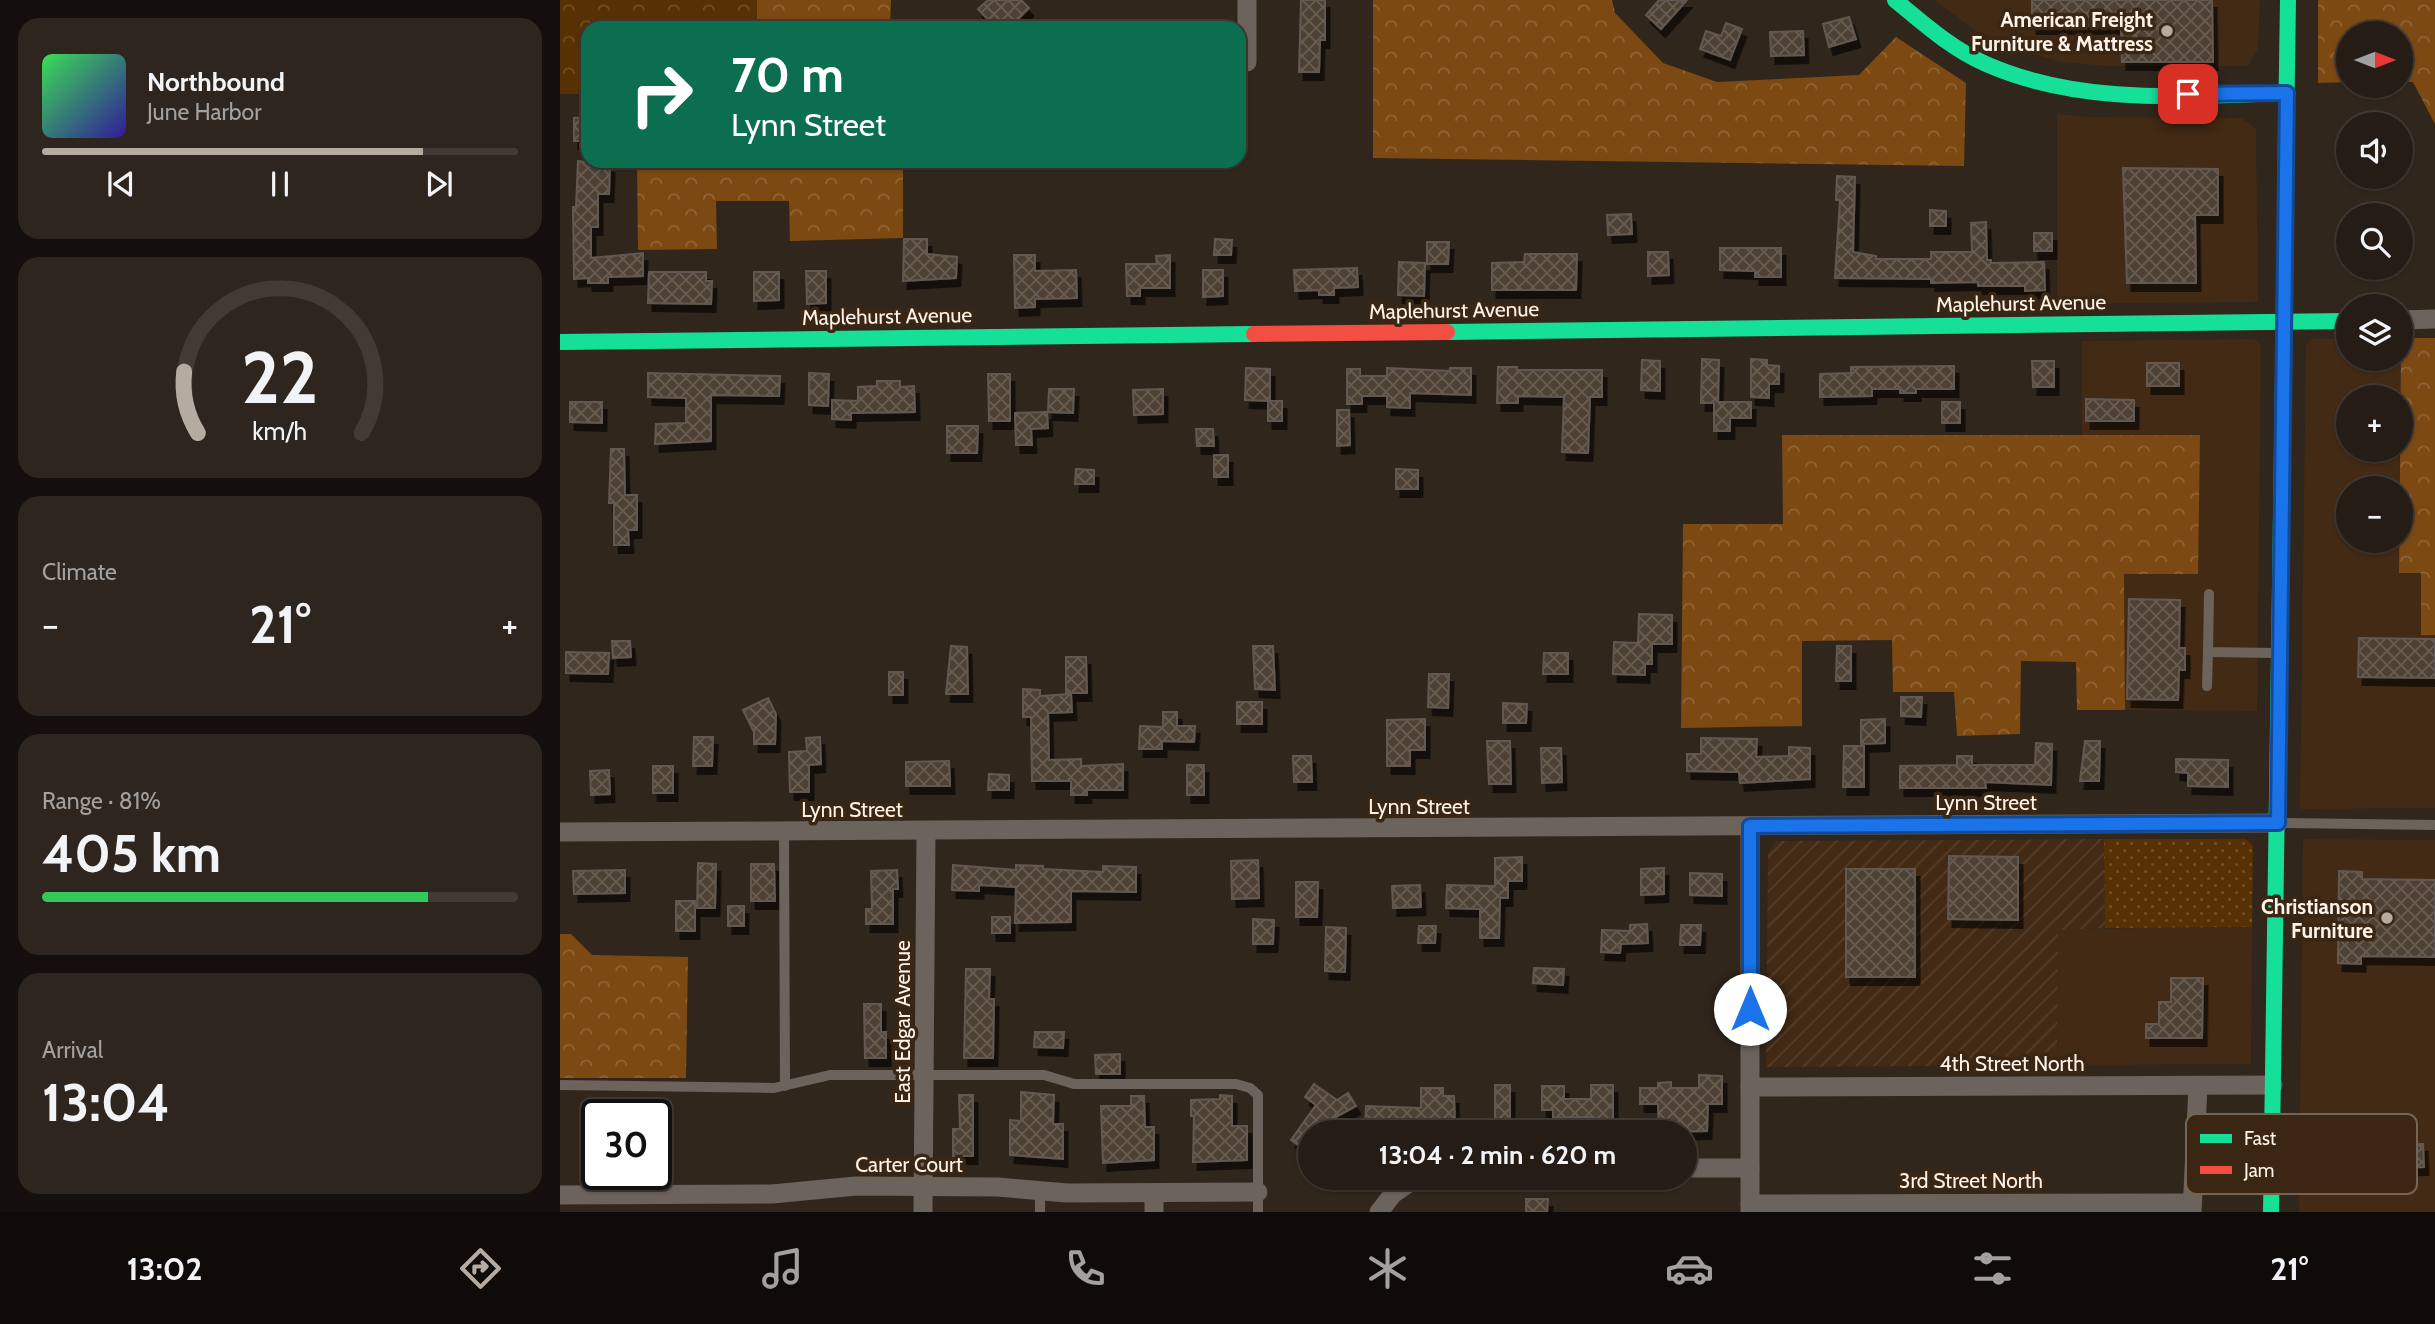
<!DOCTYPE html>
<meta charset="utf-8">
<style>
body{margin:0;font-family:Cabin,sans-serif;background:#2d251e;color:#f1f3f6;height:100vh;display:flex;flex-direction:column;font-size:26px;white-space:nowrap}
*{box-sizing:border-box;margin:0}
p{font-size:23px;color:#a3a1a0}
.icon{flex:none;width:38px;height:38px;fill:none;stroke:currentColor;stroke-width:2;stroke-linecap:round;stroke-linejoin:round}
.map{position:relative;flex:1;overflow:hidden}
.details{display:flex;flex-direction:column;gap:18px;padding:18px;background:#140f0c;width:560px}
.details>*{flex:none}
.guide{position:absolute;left:21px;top:21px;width:665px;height:147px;border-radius:21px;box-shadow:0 2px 5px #0004,0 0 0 2px #423a34;background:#0b6e4f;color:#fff;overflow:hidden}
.needle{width:46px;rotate:90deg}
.buttons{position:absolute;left:1776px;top:21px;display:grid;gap:14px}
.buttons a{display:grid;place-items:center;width:77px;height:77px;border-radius:50%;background:#251c15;box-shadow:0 2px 5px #0004,0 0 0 2px #423a34;font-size:35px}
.speed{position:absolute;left:21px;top:1099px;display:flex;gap:14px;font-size:35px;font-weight:700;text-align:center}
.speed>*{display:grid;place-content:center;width:91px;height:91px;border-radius:50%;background:#251c15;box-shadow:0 2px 5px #0004,0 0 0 2px #423a34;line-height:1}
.speed .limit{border:4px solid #111;border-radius:10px;background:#fff;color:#111}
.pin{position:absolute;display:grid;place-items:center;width:60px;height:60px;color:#fff;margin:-30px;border-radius:14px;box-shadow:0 4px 10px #0006}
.me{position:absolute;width:77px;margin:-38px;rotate:0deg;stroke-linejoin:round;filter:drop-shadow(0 0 5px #0008)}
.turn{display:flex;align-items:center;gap:24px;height:147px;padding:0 35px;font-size:32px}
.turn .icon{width:91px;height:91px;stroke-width:2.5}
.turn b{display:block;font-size:49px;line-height:60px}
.big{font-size:52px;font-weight:800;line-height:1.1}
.details .card{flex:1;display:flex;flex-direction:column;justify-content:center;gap:10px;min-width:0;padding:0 24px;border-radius:21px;background:#2d251e}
.details .dial{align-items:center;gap:0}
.dial svg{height:182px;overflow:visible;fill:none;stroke:#423a34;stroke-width:7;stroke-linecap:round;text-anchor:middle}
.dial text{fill:#f1f3f6;stroke:none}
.song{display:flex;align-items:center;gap:21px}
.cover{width:84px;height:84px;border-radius:10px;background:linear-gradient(135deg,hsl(130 70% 55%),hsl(250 70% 35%))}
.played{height:7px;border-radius:4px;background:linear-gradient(90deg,#b6aba1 80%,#423a34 80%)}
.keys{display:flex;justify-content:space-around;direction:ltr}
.heat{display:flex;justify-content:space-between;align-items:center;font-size:38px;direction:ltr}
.charge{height:10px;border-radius:5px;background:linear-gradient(90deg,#34c759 81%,#423a34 0)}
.trip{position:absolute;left:738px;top:1120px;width:399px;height:70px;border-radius:35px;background:#251c15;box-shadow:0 2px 5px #0004,0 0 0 2px #423a34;font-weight:800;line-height:70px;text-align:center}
.dock{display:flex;height:112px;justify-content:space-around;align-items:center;background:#0f0b08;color:#a3a1a0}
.dock .icon{width:49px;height:49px}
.dock .selected{color:#b6aba1}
.dock b{font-size:32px;color:#f1f3f6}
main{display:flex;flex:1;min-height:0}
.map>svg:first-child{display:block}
</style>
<main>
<section class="details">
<div class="card">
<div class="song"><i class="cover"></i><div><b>Northbound</b><p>June Harbor</p></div></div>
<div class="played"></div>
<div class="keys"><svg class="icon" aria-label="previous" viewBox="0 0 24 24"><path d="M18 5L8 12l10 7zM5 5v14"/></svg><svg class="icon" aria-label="pause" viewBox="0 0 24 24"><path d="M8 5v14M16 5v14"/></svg><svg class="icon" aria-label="next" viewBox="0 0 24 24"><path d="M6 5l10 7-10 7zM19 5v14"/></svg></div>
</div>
<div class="card dial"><svg viewBox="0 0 100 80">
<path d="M14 69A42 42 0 1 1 86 69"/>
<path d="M14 69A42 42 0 0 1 8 42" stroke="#b6aba1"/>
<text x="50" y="56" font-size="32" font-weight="700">22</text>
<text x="50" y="72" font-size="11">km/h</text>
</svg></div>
<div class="card"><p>Climate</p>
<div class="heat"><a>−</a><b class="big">21°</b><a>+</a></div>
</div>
<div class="card"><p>Range · 81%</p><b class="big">405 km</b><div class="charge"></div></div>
<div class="card"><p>Arrival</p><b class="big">13:04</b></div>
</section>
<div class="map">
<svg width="1875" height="1212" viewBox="0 0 1875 1212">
<defs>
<pattern id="industrial-furrows" width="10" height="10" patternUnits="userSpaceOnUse" patternTransform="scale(1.75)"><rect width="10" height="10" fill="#422a14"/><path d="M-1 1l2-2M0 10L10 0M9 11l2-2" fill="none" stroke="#553f2b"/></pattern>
<pattern id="grass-dots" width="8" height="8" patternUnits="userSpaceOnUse" patternTransform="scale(1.75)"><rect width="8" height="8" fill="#573004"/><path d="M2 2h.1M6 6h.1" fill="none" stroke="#704e29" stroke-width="1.8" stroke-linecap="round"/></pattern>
<pattern id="forest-crowns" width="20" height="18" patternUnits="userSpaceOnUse" patternTransform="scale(1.75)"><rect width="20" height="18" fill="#7c4913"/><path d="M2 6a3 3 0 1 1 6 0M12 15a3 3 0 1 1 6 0" fill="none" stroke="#906435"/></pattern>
<pattern id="park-crowns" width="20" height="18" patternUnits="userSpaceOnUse" patternTransform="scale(1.75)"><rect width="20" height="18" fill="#573004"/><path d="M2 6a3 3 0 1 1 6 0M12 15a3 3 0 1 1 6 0" fill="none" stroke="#704e29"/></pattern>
<pattern id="building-cross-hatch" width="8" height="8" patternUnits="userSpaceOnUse" patternTransform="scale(1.75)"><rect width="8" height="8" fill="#4e4135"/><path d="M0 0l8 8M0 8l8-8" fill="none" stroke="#695d52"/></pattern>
<filter id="shadow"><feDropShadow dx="4.5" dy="8" stdDeviation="0" flood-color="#0009"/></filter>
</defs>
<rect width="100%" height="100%" fill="#31261c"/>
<g fill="#422a14">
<path d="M1375,0H1700L1698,49L1688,66H1548L1501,62L1461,50L1416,31Z"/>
<path d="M1497,114L1530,117L1682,118L1696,129L1698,302L1497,304Z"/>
<path d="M1694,339L1701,346L1697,711L1565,710L1564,573L1639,435H1522V341Z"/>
<path d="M1752,339H1788V359H1840V397H1788V450H1839V488H1788V541H1839V573H1861V634L1875,635V808L1740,809L1746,345Z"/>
<path d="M1743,839L1875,840V1212H1739Z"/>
<path d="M1692,927L1691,1064L1497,1065L1498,929Z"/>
</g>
<path fill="url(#industrial-furrows)" d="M1544,839L1545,928L1498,930L1497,1065L1206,1067L1208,854L1215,841Z"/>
<path fill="url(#grass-dots)" d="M1544,839H1686L1693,846L1692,927L1545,928Z"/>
<g fill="url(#forest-crowns)">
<path d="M197,0H331L330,28H197Z"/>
<path d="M813,0H1052L1055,13L1103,63L1157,82L1299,75L1336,37L1406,83L1404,166L813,158Z"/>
<path d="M1758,0H1875V124L1853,82H1841V33H1788V82L1758,83Z"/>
<path d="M77,161H343V238L230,241L229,201H156L157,249L78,250Z"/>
<path d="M1841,338H1875V635H1861V573H1839Z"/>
<path d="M1222,435H1640L1638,574H1564L1565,710H1517L1516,662L1461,661L1460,734L1397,736L1394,692H1333L1332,640L1242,641V726L1121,728L1123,524H1223Z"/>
<path d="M0,934H11L32,955L128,957L126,1078H0Z"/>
</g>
<path fill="url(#park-crowns)" d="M0,0H197V28H28V94H0Z"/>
<g fill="url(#building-cross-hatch)" stroke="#635951" stroke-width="2" filter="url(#shadow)">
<path d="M428,0H461L469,8L449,28H436L418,9Z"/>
<path d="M741,0H765V40H760L759,72H739Z"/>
<path d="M1099,0H1127L1101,29L1086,15Z"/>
<path d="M1472,0H1652L1653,62H1562L1561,26H1472Z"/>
<path d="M1289,17L1296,39L1269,47L1263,24Z"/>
<path d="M1166,23L1182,29L1170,60L1140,49L1146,31L1161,36Z"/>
<path d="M1243,31L1244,55L1211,56L1210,32Z"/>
<path d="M28,117V141H14V118Z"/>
<path d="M18,161L50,165L49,194H38V227H31V258L83,253V276L48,277V283H28V278L14,279L13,207H16Z"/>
<path d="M1563,168L1658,169V215H1635L1636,283H1567Z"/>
<path d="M1277,176L1295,177L1293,252L1316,256V259H1371V252H1412L1411,223L1426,222L1427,260H1431V263L1484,262L1485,290L1465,291V286H1418V282L1371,283V279L1275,278L1280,200H1276Z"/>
<path d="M1370,210L1386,211V226H1370Z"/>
<path d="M1071,214L1072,234L1048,235L1047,215Z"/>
<rect x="1474" y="233" width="18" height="18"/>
<path d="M344,239H367V254L397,257L396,278L343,281Z"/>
<path d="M655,239L672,240L671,255H654Z"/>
<path d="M867,242H889L888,264H867Z"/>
<path d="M1160,248H1221V277H1195V271L1160,270Z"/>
<path d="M1088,252H1108L1109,275L1088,276Z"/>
<path d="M965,254H1017L1016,290H932V263L964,262Z"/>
<path d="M454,255H475V271L516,270L517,298L475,299V307L455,308Z"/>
<path d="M610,255V288H580V296H567L566,264H597L596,256Z"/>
<path d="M839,262L865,263L864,296L838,295Z"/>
<path d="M797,268L798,287L774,288V295H759V290L735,291L734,270Z"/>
<path d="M643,270H663V296L643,297Z"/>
<path d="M246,271H266V303L247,304Z"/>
<path d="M89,272H146V281H152L151,304L88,303Z"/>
<path d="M194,272H219V300L194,301Z"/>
<path d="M1142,359L1159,360L1158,402H1191V418H1170V431H1154V403H1141Z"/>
<path d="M1191,359L1207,360V365L1219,366V384H1209V398L1191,397Z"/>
<path d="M1082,360L1100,361V391L1081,390Z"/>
<path d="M1472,361H1494V387H1473Z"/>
<rect x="1587" y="363" width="32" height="23"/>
<path d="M1394,366V389H1356V393H1340V389H1312V396L1260,397V374L1291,373V367Z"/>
<path d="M938,367H957V370H1042V397H1030L1028,453L1002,452L1004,397L958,396V403H937Z"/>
<path d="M686,368L710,369V401L685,400Z"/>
<path d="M827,368L890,371V368H911V395L850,393V408L827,407V396H802V404H787V369H800V376H827Z"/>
<path d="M88,373L220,376L219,396L151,395V441L95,444L96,424L126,423V398L88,397Z"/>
<path d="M249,373L269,374L268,406L249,405Z"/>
<path d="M428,374H450V421H429Z"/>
<path d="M317,381H340V387L354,386L355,412L291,413V420L272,419V400L298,401V387L317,386Z"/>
<path d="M489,389H514L513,413L488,412Z"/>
<path d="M603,389V414L574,415L573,390Z"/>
<path d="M1526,399L1574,400V421H1526Z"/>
<rect x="708" y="401" width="14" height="20"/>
<path d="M10,402H42V423L10,422Z"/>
<rect x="1382" y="402" width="18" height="21"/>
<path d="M777,410H789L790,445L777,446Z"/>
<path d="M487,412L488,428L471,429L472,445H456L455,413Z"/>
<path d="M387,426H418L417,453H387Z"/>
<path d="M636,429H653L654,446H637Z"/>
<path d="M51,449H64L65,495H77V530H68L69,545H54V503H49Z"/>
<rect x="654" y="455" width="14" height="22"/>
<path d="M516,469L534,470V484H515Z"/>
<path d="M836,469L858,470V489H836Z"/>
<path d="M1569,599L1620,600L1619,648H1625V670H1619L1618,700L1567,699Z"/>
<path d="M1079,614L1112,615V644H1092V664H1085V675L1053,674L1054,642L1078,643Z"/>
<path d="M1799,638L1875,639V678L1798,677Z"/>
<path d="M52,641H70L71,657L53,658Z"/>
<path d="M391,646L407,647L408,694H386Z"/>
<path d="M693,646H713L715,690L695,689Z"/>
<path d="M1277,646H1291V681H1276Z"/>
<path d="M6,652L49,653L48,674L6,673Z"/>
<path d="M984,653H1008V674H983Z"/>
<path d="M506,657H526L527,693H506Z"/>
<rect x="329" y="672" width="14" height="23"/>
<path d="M869,674H889L888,708L868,707Z"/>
<path d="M463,689L480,690V696L511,694L512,712L488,713L489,760L521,759V766L563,764V790H527V795H511V781H472L471,717H463Z"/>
<path d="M1341,697H1362L1361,717L1341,716Z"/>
<path d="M208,698L216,714L215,744H194V732L183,710Z"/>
<rect x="677" y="702" width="25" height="22"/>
<path d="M943,703L967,704L966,723H943Z"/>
<path d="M603,712H617V726H635L634,742L602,741V749H579L580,726L603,727Z"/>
<path d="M865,719V750H850V766H827V720Z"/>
<path d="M1325,719V743L1301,744V720Z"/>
<path d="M134,737H153L152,766H133Z"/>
<path d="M260,737L261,764L249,765V792H230L229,752L247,751L246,738Z"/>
<path d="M1141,738L1197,739L1196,757L1229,756V747L1250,748V779L1180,783L1179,772L1127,771V754H1141Z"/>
<path d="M927,741H950L951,784H929Z"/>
<path d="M1525,741H1540L1539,781H1520Z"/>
<path d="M1476,743L1492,744L1491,785L1425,782L1426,788H1340V766L1397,765V756H1412V765H1475Z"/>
<path d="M1284,746H1304V787H1283Z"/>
<path d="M981,748H1001L1002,782L982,783Z"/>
<path d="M733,756H751L752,782H734Z"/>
<path d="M1616,759L1668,760V787L1628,786V773L1616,772Z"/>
<path d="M389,761L390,786H346V762Z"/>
<rect x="627" y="765" width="17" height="30"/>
<rect x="93" y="766" width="20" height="27"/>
<path d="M49,770L50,794L31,795L30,771Z"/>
<path d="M429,774L449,775V790H428Z"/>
<path d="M1389,856L1458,857V920L1388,919Z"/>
<path d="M962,857V881H948V898H940L939,938H920V909L886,908L887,885L935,886V858Z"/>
<path d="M698,860L699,898L672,899L671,861Z"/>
<path d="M138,863L156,864L155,908H137Z"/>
<path d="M191,864H214L215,901H191Z"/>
<path d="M393,865L456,870V865L483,866V869L543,872V866L576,867V892L511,891V922L455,923L456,887L419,885V891L392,890Z"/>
<path d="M1104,868V894L1081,895V869Z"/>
<rect x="1286" y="869" width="69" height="108"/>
<path d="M65,870V893L14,894L13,871Z"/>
<path d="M337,870L338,889H333V924H306V909H312L311,871Z"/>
<path d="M1779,871L1802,872V879L1875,880V957L1801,956V964L1778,963Z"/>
<path d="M1130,873L1162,874V896L1130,895Z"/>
<path d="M736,882H758L757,917H736Z"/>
<path d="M860,885L861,907L833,908L832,886Z"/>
<rect x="116" y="901" width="19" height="30"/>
<rect x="168" y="906" width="16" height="20"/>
<rect x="432" y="917" width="18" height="16"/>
<path d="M693,919L714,920L713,944H693Z"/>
<path d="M1087,924L1088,943L1061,944L1060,953L1041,952L1042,930L1070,931V925Z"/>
<path d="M1121,925H1141L1140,945H1120Z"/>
<path d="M859,926H876L875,943H858Z"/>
<path d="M766,927L786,928L785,972L765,971Z"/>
<path d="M974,968L1004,969L1003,985L973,983Z"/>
<path d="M406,969H430L429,999H434L433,1058H404Z"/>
<path d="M1611,978H1643L1642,1038H1586V1024H1599V1002H1611Z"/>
<path d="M304,1004H321V1032H326V1058H305Z"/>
<path d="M475,1032H504L503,1048L474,1047Z"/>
<path d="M560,1054V1074H536L535,1055Z"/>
<path d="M1139,1075L1162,1076V1104H1148L1147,1131L1099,1132L1098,1104H1080V1088H1098V1083L1111,1082V1088H1139Z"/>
<path d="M754,1084L777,1100L788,1093L796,1106L772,1119L763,1132H751V1154L731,1140L756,1105L745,1097Z"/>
<rect x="935" y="1085" width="15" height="42"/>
<path d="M1031,1085H1053V1127H1031V1117L993,1118V1110H982V1086H1004V1099H1031Z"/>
<path d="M861,1088H883V1096H894L895,1124L842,1125V1130H805L806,1106L861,1108Z"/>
<path d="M461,1092L494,1095L493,1124H503V1159L450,1155V1120L461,1121Z"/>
<path d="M399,1095H413V1156H393V1129H400Z"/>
<path d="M660,1095L672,1096V1126H687V1160L633,1162L634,1116H631V1100L660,1099Z"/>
<path d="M571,1096H584L585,1127H594V1160L543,1163L541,1106H571Z"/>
<path d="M1863,1144L1864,1167L1824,1168V1163H1818L1817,1150H1824V1145Z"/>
<path d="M966,1199H988L987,1212H966Z"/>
</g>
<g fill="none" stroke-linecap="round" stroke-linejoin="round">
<g stroke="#6c635c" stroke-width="10">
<path d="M1649,594L1648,652L1715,653"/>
<path d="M1647,686L1648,652"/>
<path d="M1719,823L1875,825"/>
<path d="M224,832L225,1086"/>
<path d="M0,1085L214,1088L270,1075H484L514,1084H676L690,1088L698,1095V1212"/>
<path d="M480,1212V1191"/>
</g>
<g stroke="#6c635c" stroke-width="19">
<path d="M687,62V0"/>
<path d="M1841,320L1875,319"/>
<path d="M0,832L1718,823"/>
<path d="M1190,1087L1713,1085"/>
<path d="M1125,1168H1190"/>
<path d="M594,1193V1212"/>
<path d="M0,1195L212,1194L296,1186L437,1187L507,1193L698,1192"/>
<path d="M1190,1204L1632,1203"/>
<path d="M363,1212L366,832"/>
<path d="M819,1212L833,1194L856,1178"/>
<path d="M1190,1212V826"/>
<path d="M1632,1212L1638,1086"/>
</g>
<g stroke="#16e098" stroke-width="16">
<path d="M1335,0C1364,24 1392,49 1426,64C1521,106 1627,96 1727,93"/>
<path d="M1726,132L1728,0"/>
<path d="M887,332L1788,321"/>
<path d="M0,342L694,334"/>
<path d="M1711,1212L1723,376"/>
</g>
<g stroke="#f24e42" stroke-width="16">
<path d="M694,334L887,332"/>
<path d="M1723,376L1726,132"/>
</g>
</g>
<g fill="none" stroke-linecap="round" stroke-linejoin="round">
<defs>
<path id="route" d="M1190,1009V826L1718,823L1727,93L1628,94"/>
</defs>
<use href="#route" stroke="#114b97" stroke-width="18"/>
<use href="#route" stroke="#1a73e8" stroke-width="12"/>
</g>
<g fill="#b6aba1" stroke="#3a2613" stroke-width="2.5">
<circle cx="1607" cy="31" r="7"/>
<circle cx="1827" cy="918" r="7"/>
</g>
<g text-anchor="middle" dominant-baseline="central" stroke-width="7" stroke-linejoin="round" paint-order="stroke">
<g font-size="21" font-weight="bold" fill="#fef3e9" stroke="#3a2613" text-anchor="end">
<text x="1593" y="19">American Freight<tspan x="1593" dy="24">Furniture &amp; Mattress</tspan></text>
<text x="1813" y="906">Christianson<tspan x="1813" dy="24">Furniture</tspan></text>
</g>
<g font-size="21" fill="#fef3e9" stroke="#3a2613">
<text transform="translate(1461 303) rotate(-1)">Maplehurst Avenue</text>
<text transform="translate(894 310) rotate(-1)">Maplehurst Avenue</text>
<text transform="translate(327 316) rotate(-1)">Maplehurst Avenue</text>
<text x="1426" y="802">Lynn Street</text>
<text x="859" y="806">Lynn Street</text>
<text x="292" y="809">Lynn Street</text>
<text transform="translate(342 1022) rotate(-90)">East Edgar Avenue</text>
<text x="1452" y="1063">4th Street North</text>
<text x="349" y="1164">Carter Court</text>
<text x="1411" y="1180">3rd Street North</text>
</g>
</g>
<rect x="1626" y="1114" width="231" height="80" rx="10" fill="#3a2613" stroke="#756453" stroke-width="2"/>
<rect x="1640" y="1134" width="32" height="9" fill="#16e098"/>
<rect x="1640" y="1166" width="32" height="8" fill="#f24e42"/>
<g font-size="19" fill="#fef3e9">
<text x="1684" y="1145">Fast</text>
<text x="1684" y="1177">Jam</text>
</g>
</svg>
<div class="buttons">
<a><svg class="needle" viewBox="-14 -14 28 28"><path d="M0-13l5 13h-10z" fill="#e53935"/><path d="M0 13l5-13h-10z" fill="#a3a1a0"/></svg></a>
<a><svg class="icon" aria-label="sound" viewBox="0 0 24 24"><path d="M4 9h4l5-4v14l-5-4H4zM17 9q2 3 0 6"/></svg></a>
<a><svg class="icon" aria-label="search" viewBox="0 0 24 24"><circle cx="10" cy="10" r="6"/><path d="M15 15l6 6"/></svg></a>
<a><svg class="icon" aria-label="layers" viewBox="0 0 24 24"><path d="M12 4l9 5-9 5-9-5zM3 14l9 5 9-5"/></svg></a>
<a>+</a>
<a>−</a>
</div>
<div class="speed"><div class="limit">30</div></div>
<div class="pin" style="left:1628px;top:94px;background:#d93025"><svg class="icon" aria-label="arrive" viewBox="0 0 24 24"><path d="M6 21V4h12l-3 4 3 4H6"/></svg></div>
<svg class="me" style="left:1190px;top:1009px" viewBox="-20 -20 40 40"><circle r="19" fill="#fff"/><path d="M0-13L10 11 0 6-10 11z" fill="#1a73e8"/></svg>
<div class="trip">13:04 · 2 min · 620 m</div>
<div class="guide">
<div class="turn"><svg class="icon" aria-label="right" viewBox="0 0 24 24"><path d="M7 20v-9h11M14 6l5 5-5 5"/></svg><div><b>70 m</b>Lynn Street</div></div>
</div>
</div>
</main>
<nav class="dock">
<b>13:02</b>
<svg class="icon selected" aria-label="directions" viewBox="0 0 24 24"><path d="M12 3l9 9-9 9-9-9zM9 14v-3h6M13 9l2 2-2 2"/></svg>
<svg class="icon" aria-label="music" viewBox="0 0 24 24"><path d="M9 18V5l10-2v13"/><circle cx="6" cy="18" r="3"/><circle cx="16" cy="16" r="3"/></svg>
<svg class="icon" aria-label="phone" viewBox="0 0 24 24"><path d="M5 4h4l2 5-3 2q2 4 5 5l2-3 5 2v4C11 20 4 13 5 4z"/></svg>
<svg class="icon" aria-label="climate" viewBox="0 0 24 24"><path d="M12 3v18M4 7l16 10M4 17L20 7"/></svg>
<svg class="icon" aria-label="car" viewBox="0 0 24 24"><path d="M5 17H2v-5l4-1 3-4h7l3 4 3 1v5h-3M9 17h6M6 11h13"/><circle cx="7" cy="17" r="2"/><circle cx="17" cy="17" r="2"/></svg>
<svg class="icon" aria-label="filters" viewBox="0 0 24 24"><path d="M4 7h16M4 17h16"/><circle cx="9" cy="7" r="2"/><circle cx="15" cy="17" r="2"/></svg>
<b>21°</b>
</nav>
